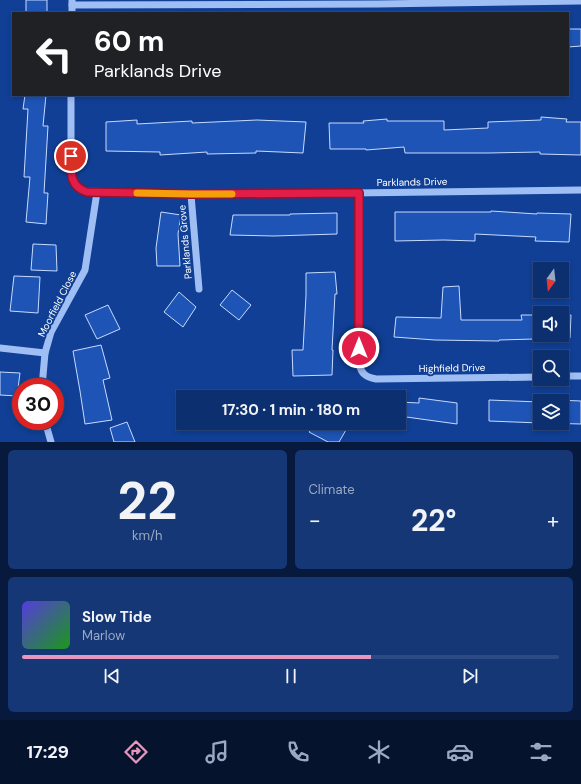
<!DOCTYPE html>
<meta charset="utf-8">
<style>
body{margin:0;font-family:"DM Sans",sans-serif;background:#153775;color:#f1f3f6;height:100vh;display:flex;flex-direction:column;font-size:15px;white-space:nowrap}
*{box-sizing:border-box;margin:0}
p{font-size:13px;color:#9aa9c3}
.icon{flex:none;width:22px;height:22px;fill:none;stroke:currentColor;stroke-width:2;stroke-linecap:round;stroke-linejoin:round}
.map{position:relative;height:442px;overflow:hidden}
.sheet{display:flex;flex-direction:column;gap:8px;padding:8px;background:#071a3e;flex:1}
.sheet>*{flex:none}
.banner{position:absolute;left:12px;top:12px;width:557px;height:84px;border-radius:0px;box-shadow:0 2px 6px #0003,0 0 0 1px #2c4a83;background:#202124;color:#fff;overflow:hidden}
.needle{width:26px;rotate:195deg}
.buttons{position:absolute;left:533px;top:262px;display:grid;gap:8px}
.buttons a{display:grid;place-items:center;width:36px;height:36px;border-radius:0px;background:#0c2f70;box-shadow:0 2px 6px #0003,0 0 0 1px #2c4a83;font-size:20px}
.speed{position:absolute;left:12px;top:378px;display:flex;gap:8px;font-size:20px;font-weight:700;text-align:center}
.speed>*{display:grid;place-content:center;width:52px;height:52px;border-radius:50%;background:#0c2f70;box-shadow:0 2px 6px #0003,0 0 0 1px #2c4a83;line-height:1}
.speed .limit{border:6px solid #d22;background:#fff;color:#111}
.pin{position:absolute;display:grid;place-items:center;width:34px;height:34px;color:#fff;margin:-17px;border:2px solid #fff;border-radius:50%;box-shadow:0 1px 4px #0007}
.me{position:absolute;width:44px;margin:-22px;rotate:0deg;stroke-linejoin:round;filter:drop-shadow(0 0 3px #0008)}
.turn{display:flex;align-items:center;gap:14px;height:84px;padding:0 16px;font-size:18px}
.turn .icon{width:52px;height:52px;stroke-width:2.5}
.turn b{display:block;font-size:28px;line-height:34px}
.big{font-size:30px;font-weight:700;line-height:1.1}
.sheet .widget{flex:1;display:flex;flex-direction:column;justify-content:center;gap:6px;min-width:0;padding:0 14px;border-radius:6px;background:#153775}
.sheet .dial{align-items:center;gap:0}
.dial b{font-size:52px;line-height:1}
.song{display:flex;align-items:center;gap:12px}
.cover{width:48px;height:48px;border-radius:6px;background:linear-gradient(135deg,hsl(250 70% 55%),hsl(120 70% 35%))}
.played{height:4px;border-radius:2px;background:linear-gradient(90deg,#e797bd 65%,#2c4a83 65%)}
.keys{display:flex;justify-content:space-around;direction:ltr}
.heat{display:flex;justify-content:space-between;align-items:center;font-size:22px;direction:ltr}
.sheet .tiles{flex:1;display:grid;gap:8px;grid-template-columns:1fr 1fr}
.widget:last-child{grid-column:span 2}
.trip{position:absolute;left:176px;top:390px;width:230px;height:40px;border-radius:0px;background:#0c2f70;box-shadow:0 2px 6px #0003,0 0 0 1px #2c4a83;font-weight:700;line-height:40px;text-align:center}
.menu{display:flex;height:64px;justify-content:space-around;align-items:center;background:#05132d;color:#9aa9c3}
.menu .icon{width:28px;height:28px}
.menu .current{color:#e797bd}
.menu b{font-size:18px;color:#f1f3f6}
.map>svg:first-child{display:block}
</style>
<div class="map">
<svg width="581" height="442" viewBox="0 0 581 442">
<rect width="100%" height="100%" fill="#103f95"/>
<g fill="#1e54b5" stroke="#c7dbfe">
<rect x="26" y="0" width="21" height="13"/>
<path d="M568,29H581V46L568,47Z"/>
<path d="M25,95H46L43,126H48L44,193H48L46,224L26,222L30,177H24L28,109H23Z"/>
<path d="M541,117L567,119L566,122H581V155L540,154V152L488,153H405L404,147L366,150V149H330L329,123H364L363,121L387,119V121H444V130L488,128V122L541,120Z"/>
<path d="M137,120V124L192,121V123L257,120L306,122L303,153L256,151V153L207,154V152L160,155V152L106,151V122Z"/>
<path d="M491,211L537,214V213L571,214L569,242L535,241L536,237L475,234V241L444,240L395,241V212H491Z"/>
<path d="M161,212L181,215L178,234L180,266H157L156,248Z"/>
<path d="M337,213V234L274,236L230,235L233,215H290V214Z"/>
<path d="M33,244L56,245L57,271L31,270Z"/>
<path d="M335,272L337,294H335L332,350H333L332,375L293,376L292,350H303L306,295V273Z"/>
<path d="M14,276L40,277L38,313L10,311Z"/>
<path d="M459,286L461,320H522L521,315H540V335H562V315H571L570,338L499,340V341L435,340L394,337L396,317L441,318L443,287Z"/>
<path d="M232,290L251,305L239,320L220,305Z"/>
<path d="M179,292L196,307L183,327L164,312Z"/>
<path d="M108,305L120,329L97,339L85,315Z"/>
<path d="M101,345L110,378L103,380L112,420L85,424L80,391L73,351Z"/>
<path d="M0,372L20,373L17,396L0,395Z"/>
<path d="M419,398L457,403V424L399,416V402L419,403Z"/>
<path d="M489,400L540,402V423L489,421Z"/>
<path d="M557,400L581,401V424L544,423H562V401H557Z"/>
<path d="M127,422L135,442H114L110,428Z"/>
<path d="M315,423H350L339,442H328L309,432Z"/>
</g>
<g fill="none" stroke-linecap="round" stroke-linejoin="round">
<g stroke="#9fbef4" stroke-width="7">
<path d="M72,5L378,4L581,1"/>
<path d="M72,13V0"/>
<path d="M71,95V171C72,182 76,188 87,191L191,195L581,190"/>
<path d="M359,193V363C361,374 366,377 376,379L540,377"/>
<path d="M191,195L199,289"/>
<path d="M0,348L45,353"/>
<path d="M562,376H581"/>
<path d="M42,387L45,353L51,332L85,270L97,192"/>
<path d="M45,421L51,442"/>
</g>
</g>
<g fill="none" stroke-linecap="round" stroke-linejoin="round">
<defs>
<path id="route" d="M71,156C71,172 69,186 87,192L191,194L359,193V348"/>
</defs>
<use href="#route" stroke="#92132f" stroke-width="10"/>
<use href="#route" stroke="#e11d48" stroke-width="7"/>
<path stroke="#f59e0b" stroke-width="7" d="M137,193L191,194H232"/>
</g>
<g text-anchor="middle" dominant-baseline="central" stroke-width="4" stroke-linejoin="round" paint-order="stroke">
<g font-size="10" fill="#fff" stroke="#103f95">
<text transform="translate(412 182) rotate(-1)">Parklands Drive</text>
<text transform="translate(185 242) rotate(-95)">Parklands Grove</text>
<text transform="translate(57 304) rotate(-63)">Moorfield Close</text>
<text transform="translate(452 368) rotate(-1)">Highfield Drive</text>
</g>
</g>
</svg>
<div class="buttons">
<a><svg class="needle" viewBox="-14 -14 28 28"><path d="M0-13l5 13h-10z" fill="#e53935"/><path d="M0 13l5-13h-10z" fill="#9aa9c3"/></svg></a>
<a><svg class="icon" aria-label="sound" viewBox="0 0 24 24"><path d="M4 9h4l5-4v14l-5-4H4zM17 9q2 3 0 6"/></svg></a>
<a><svg class="icon" aria-label="search" viewBox="0 0 24 24"><circle cx="10" cy="10" r="6"/><path d="M15 15l6 6"/></svg></a>
<a><svg class="icon" aria-label="layers" viewBox="0 0 24 24"><path d="M12 4l9 5-9 5-9-5zM3 14l9 5 9-5"/></svg></a>
</div>
<div class="speed"><div class="limit">30</div></div>
<div class="pin" style="left:71px;top:156px;background:#d93025"><svg class="icon" aria-label="arrive" viewBox="0 0 24 24"><path d="M6 21V4h12l-3 4 3 4H6"/></svg></div>
<svg class="me" style="left:359px;top:348px" viewBox="-20 -20 40 40"><circle r="17" fill="#e11d48" stroke="#fff" stroke-width="3"/><path d="M0-11L8 9 0 5-8 9z" fill="#fff"/></svg>
<div class="trip">17:30 · 1 min · 180 m</div>
<div class="banner">
<div class="turn"><svg class="icon" aria-label="left" viewBox="0 0 24 24"><path d="M17 20v-9H6M10 6l-5 5 5 5"/></svg><div><b>60 m</b>Parklands Drive</div></div>
</div>
</div>
<section class="sheet">
<div class="tiles">
<div class="widget dial"><b>22</b><p>km/h</p></div>
<div class="widget"><p>Climate</p>
<div class="heat"><a>−</a><b class="big">22°</b><a>+</a></div>
</div>
<div class="widget">
<div class="song"><i class="cover"></i><div><b>Slow Tide</b><p>Marlow</p></div></div>
<div class="played"></div>
<div class="keys"><svg class="icon" aria-label="previous" viewBox="0 0 24 24"><path d="M18 5L8 12l10 7zM5 5v14"/></svg><svg class="icon" aria-label="pause" viewBox="0 0 24 24"><path d="M8 5v14M16 5v14"/></svg><svg class="icon" aria-label="next" viewBox="0 0 24 24"><path d="M6 5l10 7-10 7zM19 5v14"/></svg></div>
</div>
</div>
</section>
<nav class="menu">
<b>17:29</b>
<svg class="icon current" aria-label="directions" viewBox="0 0 24 24"><path d="M12 3l9 9-9 9-9-9zM9 14v-3h6M13 9l2 2-2 2"/></svg>
<svg class="icon" aria-label="music" viewBox="0 0 24 24"><path d="M9 18V5l10-2v13"/><circle cx="6" cy="18" r="3"/><circle cx="16" cy="16" r="3"/></svg>
<svg class="icon" aria-label="phone" viewBox="0 0 24 24"><path d="M5 4h4l2 5-3 2q2 4 5 5l2-3 5 2v4C11 20 4 13 5 4z"/></svg>
<svg class="icon" aria-label="climate" viewBox="0 0 24 24"><path d="M12 3v18M4 7l16 10M4 17L20 7"/></svg>
<svg class="icon" aria-label="car" viewBox="0 0 24 24"><path d="M5 17H2v-5l4-1 3-4h7l3 4 3 1v5h-3M9 17h6M6 11h13"/><circle cx="7" cy="17" r="2"/><circle cx="17" cy="17" r="2"/></svg>
<svg class="icon" aria-label="filters" viewBox="0 0 24 24"><path d="M4 7h16M4 17h16"/><circle cx="9" cy="7" r="2"/><circle cx="15" cy="17" r="2"/></svg>
</nav>
